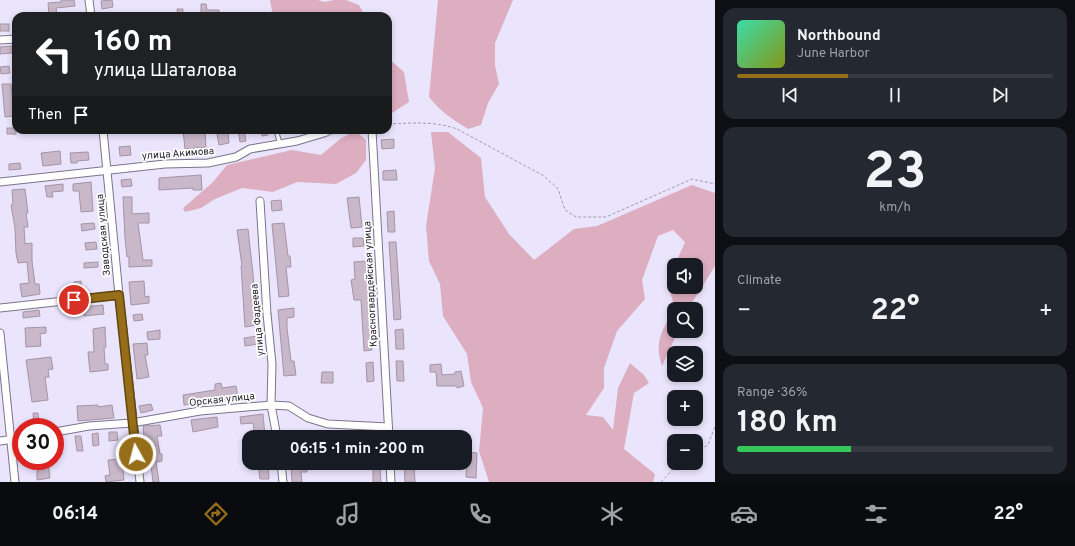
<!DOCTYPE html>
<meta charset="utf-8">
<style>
body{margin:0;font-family:Overpass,sans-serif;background:#242831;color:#f1f3f6;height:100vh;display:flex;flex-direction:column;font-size:15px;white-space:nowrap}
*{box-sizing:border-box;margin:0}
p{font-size:13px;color:#9ea1a6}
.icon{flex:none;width:22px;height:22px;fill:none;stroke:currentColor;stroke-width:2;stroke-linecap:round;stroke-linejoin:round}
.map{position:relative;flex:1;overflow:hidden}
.details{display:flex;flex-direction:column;gap:8px;padding:8px;background:#0d0f14;width:360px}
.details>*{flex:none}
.guide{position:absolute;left:12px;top:12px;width:380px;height:122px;border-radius:12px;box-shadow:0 2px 6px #0003;background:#202124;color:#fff;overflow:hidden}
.buttons{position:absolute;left:667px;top:258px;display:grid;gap:8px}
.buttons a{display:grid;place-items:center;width:36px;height:36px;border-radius:8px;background:#171b24;box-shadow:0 2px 6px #0003;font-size:20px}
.speed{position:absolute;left:12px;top:418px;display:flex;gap:8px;font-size:20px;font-weight:700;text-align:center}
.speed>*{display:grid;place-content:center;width:52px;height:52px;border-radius:50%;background:#171b24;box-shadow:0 2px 6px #0003;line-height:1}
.speed .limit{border:6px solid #d22;background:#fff;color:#111}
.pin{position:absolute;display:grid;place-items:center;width:34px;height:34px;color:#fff;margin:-17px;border:2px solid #fff;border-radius:50%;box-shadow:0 1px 4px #0007}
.me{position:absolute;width:44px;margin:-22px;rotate:353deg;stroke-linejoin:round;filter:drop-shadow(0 0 3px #0008)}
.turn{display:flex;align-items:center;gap:14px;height:84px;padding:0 16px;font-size:18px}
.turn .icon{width:52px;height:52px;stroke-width:2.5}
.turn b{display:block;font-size:28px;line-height:34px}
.then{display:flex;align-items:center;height:38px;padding:0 16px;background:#0003;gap:8px;font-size:15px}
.big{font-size:30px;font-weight:700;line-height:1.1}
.details .tile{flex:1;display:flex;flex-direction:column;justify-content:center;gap:6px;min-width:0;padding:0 14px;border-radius:12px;background:#242831}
.details .dial{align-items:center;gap:0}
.dial b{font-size:52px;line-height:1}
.song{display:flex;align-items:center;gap:12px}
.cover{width:48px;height:48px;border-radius:6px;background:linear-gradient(135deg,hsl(160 70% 55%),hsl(70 70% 35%))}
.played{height:4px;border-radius:2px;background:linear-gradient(90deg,#966d18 35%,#363941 35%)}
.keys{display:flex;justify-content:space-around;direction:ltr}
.heat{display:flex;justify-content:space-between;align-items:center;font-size:22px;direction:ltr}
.charge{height:6px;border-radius:3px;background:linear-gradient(90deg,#34c759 36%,#363941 0)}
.trip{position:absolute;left:242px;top:430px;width:230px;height:40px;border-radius:12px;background:#171b24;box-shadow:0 2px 6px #0003;font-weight:700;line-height:40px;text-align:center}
.tab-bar{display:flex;height:64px;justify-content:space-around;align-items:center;background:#090b0e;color:#9ea1a6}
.tab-bar .icon{width:28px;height:28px}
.tab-bar .current{color:#966d18}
.tab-bar b{font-size:18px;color:#f1f3f6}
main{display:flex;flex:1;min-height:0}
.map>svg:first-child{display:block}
</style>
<main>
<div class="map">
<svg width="715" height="482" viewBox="0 0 715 482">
<rect width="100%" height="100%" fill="#eae5fd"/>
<g fill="#ddadc0">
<path d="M270,0H318L324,2L334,0H346L359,5L365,16H273Z"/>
<path d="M438,0H513L495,43V65L499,84L488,103L481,125L468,129C453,120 440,111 429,97Z"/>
<path d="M388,58L404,72L409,102L392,113H388Z"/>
<path d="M355,131L366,140V160L356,173L336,184L297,182L273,192L242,188L215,199L201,208L185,212L183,208L212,183L227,165L292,150L321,155L340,139Z"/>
<path d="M431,132H448L481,158L485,197L509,234L534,260L574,229L597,226L692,185L715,193V266L688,309H674L675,307L667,284L674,268V287H696V265H675L685,242L673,230L658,236L642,280L645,299L617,331L604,368V388L586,415L603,417L613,430L618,388L630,363L644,375L649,383L634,393L624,449L655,474L653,482H489L479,451L483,408L471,382L467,354L443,316L440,284L429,261L426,226L435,168Z"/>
<path d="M674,310V331H678L662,366C654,341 662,331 674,310Z"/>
</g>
<g fill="#c9b7ca" stroke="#a593a6">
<path d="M61,0H74L75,6L56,8L57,15H49L48,3L61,2Z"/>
<path d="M112,0L113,7L102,9L101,1Z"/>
<path d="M201,4H206L207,10H219V16H201Z"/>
<path d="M177,9H183V16H178Z"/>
<rect x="0" y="24" width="9" height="7"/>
<path d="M12,46V53L0,54V47Z"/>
<path d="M9,66L10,73L1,74L0,67Z"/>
<path d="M2,84H11L14,116L5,117Z"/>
<rect x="7" y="128" width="9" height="6"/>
<path d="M183,130H205L206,147L185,149Z"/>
<path d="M238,130H244L246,141L240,142Z"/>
<path d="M261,130H267L268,135L262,136Z"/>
<path d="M228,132L229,143L219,145L217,134Z"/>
<path d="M394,139V148L382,149L381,140Z"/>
<path d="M130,146L131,155L120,156L119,147Z"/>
<path d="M60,151L61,164L43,166L41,153Z"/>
<path d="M88,152L89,160L77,161V163H71L70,153Z"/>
<path d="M20,163L21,169L9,170V164Z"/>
<path d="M396,170L397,180H383V171Z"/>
<path d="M201,175L202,190H193V188L159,190V178Z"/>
<path d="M131,179L132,186L122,187L121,180Z"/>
<path d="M91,182L93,211L81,212L79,191H73V184Z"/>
<path d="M63,184V191L52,192L53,197H47L45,186Z"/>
<path d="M25,189L28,213H26L28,227H24L25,244L32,243V261L35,284H39L40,294L22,297L20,284L29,283L27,262L18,263L16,253L15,228L11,205H13L12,190Z"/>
<path d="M123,197H132V214L149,213V223H138L143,260H152V266L129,267V256L127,257L125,238Z"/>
<path d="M359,197L362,227L351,228L347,198Z"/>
<path d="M281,200L282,210L272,211L271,201Z"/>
<path d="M394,211L395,232H388L387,212Z"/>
<path d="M94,223L95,229L82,231L81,224Z"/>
<path d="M284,223L288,256H290L291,267H286L289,296L279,297L272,224Z"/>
<path d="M248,229L253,274L257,325L245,327L241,266H242L237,230Z"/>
<path d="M353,238H363L364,246L353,247Z"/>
<path d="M96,242L97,249L86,250L85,243Z"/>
<path d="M389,242H396L401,319L394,320Z"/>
<path d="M366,261L372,350L364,351L361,300H354L351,280L355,279L354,262Z"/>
<path d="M98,262V267L84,268V263Z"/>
<path d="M81,281L82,292H75L74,282Z"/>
<path d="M144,281L145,297L149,296V303L131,305L129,282Z"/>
<path d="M103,305L104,314L84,316L83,307Z"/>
<path d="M294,308V317L287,318V328L291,361H294L296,375L284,376L278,310Z"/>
<path d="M39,310L40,316L23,318V312Z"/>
<path d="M142,314L143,320L134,321L133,315Z"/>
<path d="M46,327V333L40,334L41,346L26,347L25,328Z"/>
<path d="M105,327L106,347H104L105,364H108V370L90,372L88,352H94L93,329Z"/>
<path d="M403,329L404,349H396L395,330Z"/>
<path d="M160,330V339L148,340L147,332Z"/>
<path d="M258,336L259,344L245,346L244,338Z"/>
<path d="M147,343L148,355H145L149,377L137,379L133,344Z"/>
<path d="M51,357L53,369L48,370L49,377H45L48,400L32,402L26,360Z"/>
<path d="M396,361H403L404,381H397Z"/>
<path d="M373,362L374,381L367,382L366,363Z"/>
<path d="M441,364L442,375L455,374V372L461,371L464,386L457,388V386H437L436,372H430V365Z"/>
<path d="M322,372H333V383H321Z"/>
<path d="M221,383L222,388L236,386L238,398L184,405L183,395L215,390V384Z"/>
<path d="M151,404L153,410L141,413L139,406Z"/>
<path d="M98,405V407L112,405L114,418L78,421L77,406Z"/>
<path d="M33,413H38L39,427H34Z"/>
<path d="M263,414L265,436L255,437L253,423L241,424L240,417Z"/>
<path d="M217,417L218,427L193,432L191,420Z"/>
<path d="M160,425L162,436H157L160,454H162V461L156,462L159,482H153L149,449H147L146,437H144L143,426Z"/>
<path d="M109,432H117L118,440L109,441Z"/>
<path d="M98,433L99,445L93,446L92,434Z"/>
<path d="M75,436H81L83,451H77Z"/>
<path d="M467,452L477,453L476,478L466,477Z"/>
<path d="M122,459L124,480L106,482L105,476L110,475L108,460Z"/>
<path d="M38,461H48L50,478L37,480V471H39Z"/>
<path d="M258,463H268L269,479H260Z"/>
<path d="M404,463H414L415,482H405Z"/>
<path d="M307,465V472H301L302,482H292L291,466Z"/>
<path d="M373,468H380L381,482H373Z"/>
</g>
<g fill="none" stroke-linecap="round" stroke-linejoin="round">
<defs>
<path id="lane" d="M276,130L280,144"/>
<g id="street">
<path d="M89,0L91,16"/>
<path d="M0,40L16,39"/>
<path d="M103,130L119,295L140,482"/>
<path d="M372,130L389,437"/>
<path d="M0,182L165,164L208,163L236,157L250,149L297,141L324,133L330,130"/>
<path d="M260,201L267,314L272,364L271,405L277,437"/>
<path d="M0,308L119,295"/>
<path d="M0,333L15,482"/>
<path d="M55,432L89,426L132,423L200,411L271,405L289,406L308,418L328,424L388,427"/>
<path d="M0,441L21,438"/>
<path d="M281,463L283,482"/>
<path d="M390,463L391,482"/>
</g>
</defs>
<use href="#lane" stroke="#7a758a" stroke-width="5.5"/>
<use href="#street" stroke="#7a758a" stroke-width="9"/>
<g stroke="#9f9bad" stroke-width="1" stroke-dasharray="3 2" stroke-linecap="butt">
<path d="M388,124C412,123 435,121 457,129L544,176L558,189L565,210L576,217H606L692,179L715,184"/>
<path d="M696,452L708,445L715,426"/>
<path d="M661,482L679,463"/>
</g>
<use href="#lane" stroke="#fff" stroke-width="3.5"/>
<use href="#street" stroke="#fff" stroke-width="7"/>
</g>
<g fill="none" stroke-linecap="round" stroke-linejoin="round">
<defs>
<path id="route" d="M74,300L119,295L136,454"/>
</defs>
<use href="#route" stroke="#624710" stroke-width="10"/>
<use href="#route" stroke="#966d18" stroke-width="7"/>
</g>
<g text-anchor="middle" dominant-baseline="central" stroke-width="3.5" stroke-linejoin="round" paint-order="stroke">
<g font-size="10" fill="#25232c" stroke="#fff">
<text transform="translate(178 154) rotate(-4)">улица Акимова</text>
<text transform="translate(104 235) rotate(-95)">Заводская улица</text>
<text transform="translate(371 284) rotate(-93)">Красногвардейская улица</text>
<text transform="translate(258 320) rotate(-95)">улица Фадеева</text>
<text transform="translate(222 400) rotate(-6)">Орская улица</text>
</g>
</g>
</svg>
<div class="buttons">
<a><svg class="icon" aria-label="sound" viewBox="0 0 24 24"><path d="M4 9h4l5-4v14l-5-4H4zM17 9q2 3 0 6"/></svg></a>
<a><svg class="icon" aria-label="search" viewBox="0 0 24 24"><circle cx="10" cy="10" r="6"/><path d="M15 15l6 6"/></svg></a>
<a><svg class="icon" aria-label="layers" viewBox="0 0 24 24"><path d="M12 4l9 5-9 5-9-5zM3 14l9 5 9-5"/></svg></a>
<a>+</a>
<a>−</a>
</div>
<div class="speed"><div class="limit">30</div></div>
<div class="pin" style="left:74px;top:300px;background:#d93025"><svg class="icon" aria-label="arrive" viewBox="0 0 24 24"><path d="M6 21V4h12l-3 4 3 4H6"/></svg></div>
<svg class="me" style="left:136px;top:454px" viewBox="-20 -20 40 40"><circle r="17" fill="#966d18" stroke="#fff" stroke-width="3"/><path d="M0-11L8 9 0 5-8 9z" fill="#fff"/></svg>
<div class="trip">06:15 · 1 min · 200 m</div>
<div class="guide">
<div class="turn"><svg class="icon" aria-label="left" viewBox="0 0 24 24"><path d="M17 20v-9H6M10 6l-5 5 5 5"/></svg><div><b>160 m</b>улица Шаталова</div></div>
<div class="then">Then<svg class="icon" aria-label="arrive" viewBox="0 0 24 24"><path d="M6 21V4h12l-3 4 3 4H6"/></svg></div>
</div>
</div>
<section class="details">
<div class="tile">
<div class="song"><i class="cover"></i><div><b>Northbound</b><p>June Harbor</p></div></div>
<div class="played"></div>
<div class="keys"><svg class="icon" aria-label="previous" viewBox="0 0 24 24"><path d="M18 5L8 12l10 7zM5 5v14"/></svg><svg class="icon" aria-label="pause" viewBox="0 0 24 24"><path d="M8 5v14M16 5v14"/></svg><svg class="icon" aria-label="next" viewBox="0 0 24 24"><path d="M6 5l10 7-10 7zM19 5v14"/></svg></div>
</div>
<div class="tile dial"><b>23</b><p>km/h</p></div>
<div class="tile"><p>Climate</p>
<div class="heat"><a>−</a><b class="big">22°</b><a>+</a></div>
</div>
<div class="tile"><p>Range · 36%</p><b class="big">180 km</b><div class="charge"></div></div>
</section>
</main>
<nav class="tab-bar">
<b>06:14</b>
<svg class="icon current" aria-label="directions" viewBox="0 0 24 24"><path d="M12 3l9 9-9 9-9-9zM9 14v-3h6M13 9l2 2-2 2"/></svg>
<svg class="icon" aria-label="music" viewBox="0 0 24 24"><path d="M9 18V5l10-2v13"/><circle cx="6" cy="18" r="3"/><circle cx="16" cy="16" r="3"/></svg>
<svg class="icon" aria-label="phone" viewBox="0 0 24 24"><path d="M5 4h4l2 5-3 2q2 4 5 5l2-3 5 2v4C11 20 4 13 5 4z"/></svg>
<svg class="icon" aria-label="climate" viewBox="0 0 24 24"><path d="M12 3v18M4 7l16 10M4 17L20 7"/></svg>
<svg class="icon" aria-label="car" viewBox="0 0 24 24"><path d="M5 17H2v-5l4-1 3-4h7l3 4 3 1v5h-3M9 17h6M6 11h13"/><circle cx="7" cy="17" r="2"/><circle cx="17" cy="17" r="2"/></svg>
<svg class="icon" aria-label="filters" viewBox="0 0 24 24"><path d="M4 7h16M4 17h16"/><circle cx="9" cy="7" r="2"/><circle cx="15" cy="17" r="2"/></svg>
<b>22°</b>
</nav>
